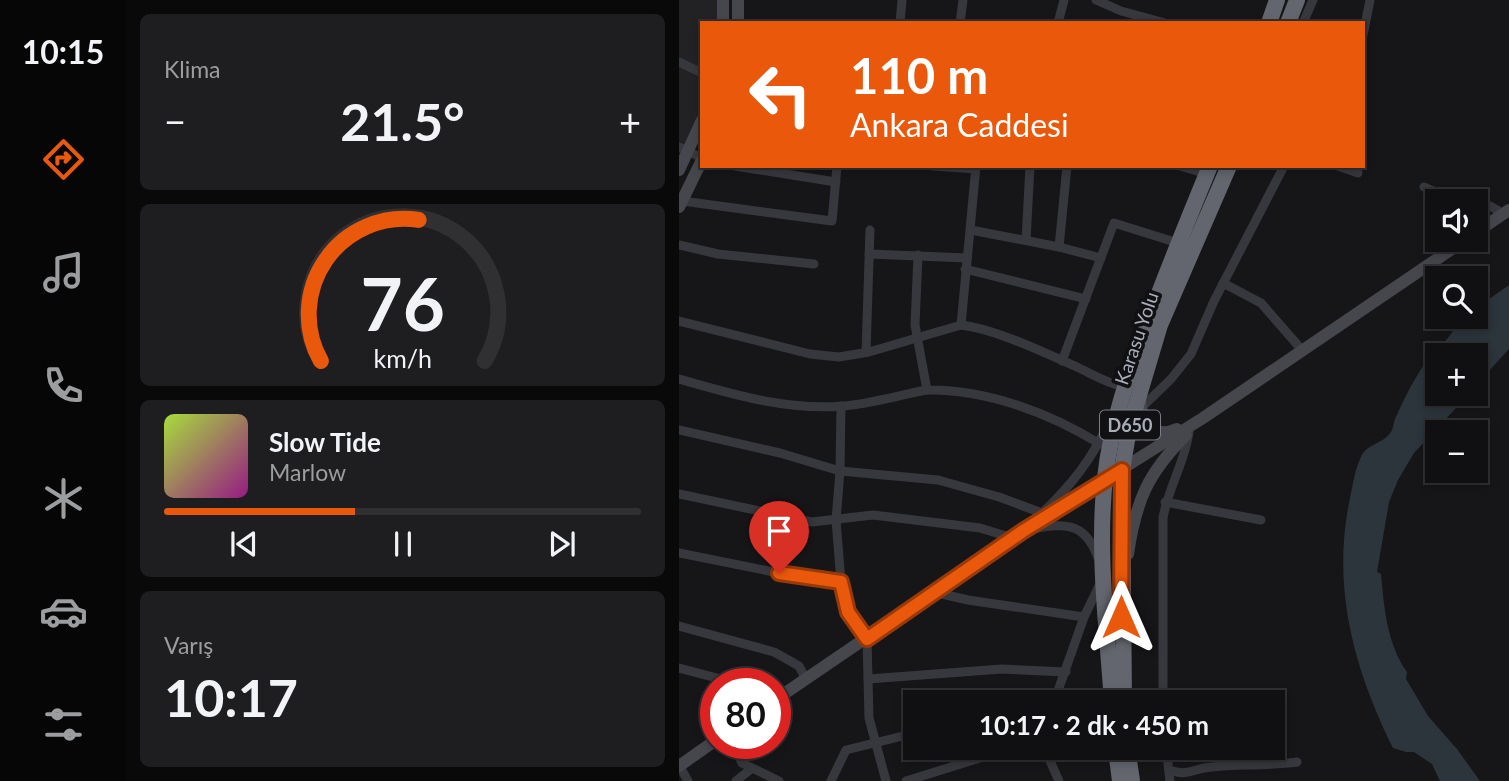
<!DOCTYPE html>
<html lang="tr">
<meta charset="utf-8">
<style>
body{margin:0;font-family:Lato,sans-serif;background:#1e1e20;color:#f1f3f6;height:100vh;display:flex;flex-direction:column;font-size:26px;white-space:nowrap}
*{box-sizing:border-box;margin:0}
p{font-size:23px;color:#9c9d9f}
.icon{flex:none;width:38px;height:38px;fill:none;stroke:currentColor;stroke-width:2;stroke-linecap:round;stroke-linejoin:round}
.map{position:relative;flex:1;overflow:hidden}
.side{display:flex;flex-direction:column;gap:14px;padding:14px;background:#09090a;width:553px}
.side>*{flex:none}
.banner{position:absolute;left:21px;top:21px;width:665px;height:147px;border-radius:0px;box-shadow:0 4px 10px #0003,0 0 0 2px #303032;background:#ea580c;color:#fff;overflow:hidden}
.fabs{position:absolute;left:746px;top:189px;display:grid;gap:14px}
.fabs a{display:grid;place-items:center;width:63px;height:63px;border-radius:0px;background:#101012;box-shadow:0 4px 10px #0003,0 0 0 2px #303032;font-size:35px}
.speed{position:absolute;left:21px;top:668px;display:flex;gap:14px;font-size:35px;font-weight:700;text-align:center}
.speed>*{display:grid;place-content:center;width:91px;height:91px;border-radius:50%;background:#101012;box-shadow:0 4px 10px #0003,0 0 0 2px #303032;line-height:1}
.speed .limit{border:10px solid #d22;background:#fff;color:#111}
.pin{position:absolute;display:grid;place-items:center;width:60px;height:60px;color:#fff;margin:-72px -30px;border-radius:50% 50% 50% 0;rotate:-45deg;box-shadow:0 0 7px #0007}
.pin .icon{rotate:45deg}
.me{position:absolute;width:77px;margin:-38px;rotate:0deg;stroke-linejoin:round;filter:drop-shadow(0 0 5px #0008)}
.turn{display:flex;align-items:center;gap:24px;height:147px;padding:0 35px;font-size:32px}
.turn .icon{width:91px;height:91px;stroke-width:2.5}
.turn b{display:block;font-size:49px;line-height:60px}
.big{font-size:52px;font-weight:700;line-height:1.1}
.side .card{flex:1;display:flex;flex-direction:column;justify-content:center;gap:10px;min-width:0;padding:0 24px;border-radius:10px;background:#1e1e20}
.side .dial{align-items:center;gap:0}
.dial svg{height:182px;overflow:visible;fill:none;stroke:#303032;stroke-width:7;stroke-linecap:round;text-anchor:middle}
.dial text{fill:#f1f3f6;stroke:none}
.song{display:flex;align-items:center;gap:21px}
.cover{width:84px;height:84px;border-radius:10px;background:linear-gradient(135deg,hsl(80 70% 55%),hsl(310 70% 35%))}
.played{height:7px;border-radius:4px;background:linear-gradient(90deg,#ea580c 40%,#303032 40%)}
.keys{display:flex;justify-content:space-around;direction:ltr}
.heat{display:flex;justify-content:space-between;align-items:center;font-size:38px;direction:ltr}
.trip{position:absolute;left:224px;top:690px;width:382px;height:70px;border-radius:0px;background:#101012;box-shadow:0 4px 10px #0003,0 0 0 2px #303032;font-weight:700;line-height:70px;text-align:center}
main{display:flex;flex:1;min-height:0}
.menu{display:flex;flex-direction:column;width:126px;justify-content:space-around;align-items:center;background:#060607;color:#9c9d9f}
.menu .icon{width:49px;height:49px}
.menu .active{color:#ea580c}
.menu b{font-size:32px;color:#f1f3f6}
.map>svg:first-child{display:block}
</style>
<main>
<nav class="menu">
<b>10:15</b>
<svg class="icon active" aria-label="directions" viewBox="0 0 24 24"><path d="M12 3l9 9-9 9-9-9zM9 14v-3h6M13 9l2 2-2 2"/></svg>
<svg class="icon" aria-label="music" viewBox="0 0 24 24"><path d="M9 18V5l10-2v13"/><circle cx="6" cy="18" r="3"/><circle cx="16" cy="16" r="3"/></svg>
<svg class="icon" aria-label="phone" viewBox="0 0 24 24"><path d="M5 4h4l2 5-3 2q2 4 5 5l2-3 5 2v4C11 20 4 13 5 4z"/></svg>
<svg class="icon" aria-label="climate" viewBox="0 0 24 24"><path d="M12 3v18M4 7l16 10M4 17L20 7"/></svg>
<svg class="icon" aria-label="car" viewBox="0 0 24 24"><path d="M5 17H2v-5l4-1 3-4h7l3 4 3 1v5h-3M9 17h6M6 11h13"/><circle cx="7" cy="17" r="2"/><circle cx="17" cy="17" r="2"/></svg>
<svg class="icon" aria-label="filters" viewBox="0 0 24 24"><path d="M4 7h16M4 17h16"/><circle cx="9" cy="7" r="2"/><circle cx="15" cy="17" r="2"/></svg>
</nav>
<section class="side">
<div class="card"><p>Klima</p>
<div class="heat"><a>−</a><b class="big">21.5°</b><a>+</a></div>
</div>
<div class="card dial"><svg viewBox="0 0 100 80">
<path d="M14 69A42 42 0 1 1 86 69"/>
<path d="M14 69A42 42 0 0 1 57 7" stroke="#ea580c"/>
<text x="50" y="56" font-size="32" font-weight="700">76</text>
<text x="50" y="72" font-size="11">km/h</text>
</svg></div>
<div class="card">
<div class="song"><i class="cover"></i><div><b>Slow Tide</b><p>Marlow</p></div></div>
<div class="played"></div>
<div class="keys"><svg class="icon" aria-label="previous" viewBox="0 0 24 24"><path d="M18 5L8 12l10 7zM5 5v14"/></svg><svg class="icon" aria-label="pause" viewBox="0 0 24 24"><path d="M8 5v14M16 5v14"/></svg><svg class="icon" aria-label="next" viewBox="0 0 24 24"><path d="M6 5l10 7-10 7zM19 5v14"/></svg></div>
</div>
<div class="card"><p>Varış</p><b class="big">10:17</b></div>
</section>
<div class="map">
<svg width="830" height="781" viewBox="0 0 830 781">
<rect width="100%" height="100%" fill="#161618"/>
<path fill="#222225" d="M0,0H38L39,23H23V106L0,155Z"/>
<path fill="#2c353c" d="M830,285V349L796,386V355H758V394H790L735,453L719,480L710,502L698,572L702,574C705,607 708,644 728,672L727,679L749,716L778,749L801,781H761L753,764L735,752H727L714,748C675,669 652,587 671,498C674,484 676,469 682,457C688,443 706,444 713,430C715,425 715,419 718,415C726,396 737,376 749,359C752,355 756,352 760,348C769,339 776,329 782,318L796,317V309Z"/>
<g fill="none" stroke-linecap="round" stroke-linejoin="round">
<g stroke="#37383d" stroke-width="9">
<path d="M417,0L442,11L486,23"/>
<path d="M221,23L223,0"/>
<path d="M281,23L284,0"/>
<path d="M379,23L385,0"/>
<path d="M624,23L634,0"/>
<path d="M684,35L691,0"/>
<path d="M0,62L23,73"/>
<path d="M0,147L23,158"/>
<path d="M56,166L157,182"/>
<path d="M254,166L297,169"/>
<path d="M501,166L528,174"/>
<path d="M659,166L679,173"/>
<path d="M745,187C774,202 794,192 824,214"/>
<path d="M3,201L153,221L158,166"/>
<path d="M292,230L380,247L422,258"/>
<path d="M347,240L351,166"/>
<path d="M0,245L39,254L135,264"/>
<path d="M380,247L388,166"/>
<path d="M190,254L288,258"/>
<path d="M239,255L236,325L248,390C307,389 371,413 421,444"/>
<path d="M286,269L407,299"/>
<path d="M544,283L582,303L623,350"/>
<path d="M0,321L131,354L160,357L190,352L282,325L297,166"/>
<path d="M282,325C317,329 366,353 400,368C417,376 425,382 445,387L444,389"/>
<path d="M187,352L191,230"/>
<path d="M383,361L435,223L499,243"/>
<path d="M0,379C52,394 109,411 164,406C191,404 220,395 248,390"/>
<path d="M162,406L161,471L157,520L162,582L169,612L188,639L190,718L207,781"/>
<path d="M461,409L492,379L512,354L535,301L605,166"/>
<path d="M0,430L101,453L161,471L259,480L320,497L363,513"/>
<path d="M0,494L133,522L194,515L301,528L334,538"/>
<path d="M486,502L582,520"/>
<path d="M360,516C390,488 414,459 430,421"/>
<path d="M349,530C383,523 406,520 419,558"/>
<path d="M0,553L100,573L162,582"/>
<path d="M254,592L289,600L405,617"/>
<path d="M0,626L95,652L120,666L127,679"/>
<path d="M0,668L61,684"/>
<path d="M189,679L323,669L387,672"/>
<path d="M375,702L405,617L421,584"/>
<path d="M484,702V518C489,488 506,462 510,432"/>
<path d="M54,744L63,763L100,781"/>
<path d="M368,747V754L380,781"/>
<path d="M487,747L491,781"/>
<path d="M0,765L9,781"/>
<path d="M490,770C512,777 513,768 533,767C561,764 589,766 618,762"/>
<path d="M57,781L72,769"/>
<path d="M152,781L167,750L236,733"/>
<path d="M227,781L336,747"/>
</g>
<g stroke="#45474d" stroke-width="12">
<path d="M44,0V23"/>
<path d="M59,23V0"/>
<path d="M0,170L23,120"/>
<path d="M0,207L23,160"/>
<path d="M796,233L830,210"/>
<path d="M461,398C462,421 473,440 498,429"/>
<path d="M449,554C457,500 469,473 507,435"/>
<path d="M96,700L344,531L524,418L786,240"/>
<path d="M0,766L37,740"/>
</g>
<g stroke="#63666e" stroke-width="16">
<path d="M590,23L598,0"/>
<path d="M609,23L618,0"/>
<path d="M433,702C428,628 418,552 426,478C432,423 450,372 470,320C489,268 510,217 531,166"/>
<path d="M445,702L443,470L450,429L481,325L550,166"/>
<path d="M448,747L453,781"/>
<path d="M437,750L441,781"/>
</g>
</g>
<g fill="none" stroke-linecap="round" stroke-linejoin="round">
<defs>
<path id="route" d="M100,573L162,582L169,612L188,639L344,531L443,470L442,617"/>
</defs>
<use href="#route" stroke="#983908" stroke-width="18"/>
<use href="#route" stroke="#ea580c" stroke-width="12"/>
</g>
<g text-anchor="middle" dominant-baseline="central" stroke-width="7" stroke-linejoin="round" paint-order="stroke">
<rect fill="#111113" stroke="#7b7e86" stroke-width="2" x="421" y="410.5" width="60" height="29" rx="5"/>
<g font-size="18" font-weight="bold" fill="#a8adb8">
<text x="451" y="425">D650</text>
</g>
<g font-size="19" fill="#a8adb8" stroke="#111113">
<text transform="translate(457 338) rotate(-71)">Karasu Yolu</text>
</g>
</g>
</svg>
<div class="fabs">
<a><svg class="icon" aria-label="sound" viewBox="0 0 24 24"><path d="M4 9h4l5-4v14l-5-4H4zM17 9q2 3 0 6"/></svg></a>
<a><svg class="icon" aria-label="search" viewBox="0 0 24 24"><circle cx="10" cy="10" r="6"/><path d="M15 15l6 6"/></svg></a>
<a>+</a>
<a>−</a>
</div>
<div class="speed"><div class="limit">80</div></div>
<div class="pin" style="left:100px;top:573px;background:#d93025"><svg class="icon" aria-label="arrive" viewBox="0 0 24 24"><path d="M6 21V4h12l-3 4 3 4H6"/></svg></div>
<svg class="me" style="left:442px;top:617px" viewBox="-20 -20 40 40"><path d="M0-17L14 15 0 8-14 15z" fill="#ea580c" stroke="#fff" stroke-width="4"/></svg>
<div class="trip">10:17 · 2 dk · 450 m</div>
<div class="banner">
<div class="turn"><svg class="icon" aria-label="left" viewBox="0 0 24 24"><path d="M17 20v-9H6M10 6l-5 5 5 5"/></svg><div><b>110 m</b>Ankara Caddesi</div></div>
</div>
</div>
</main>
